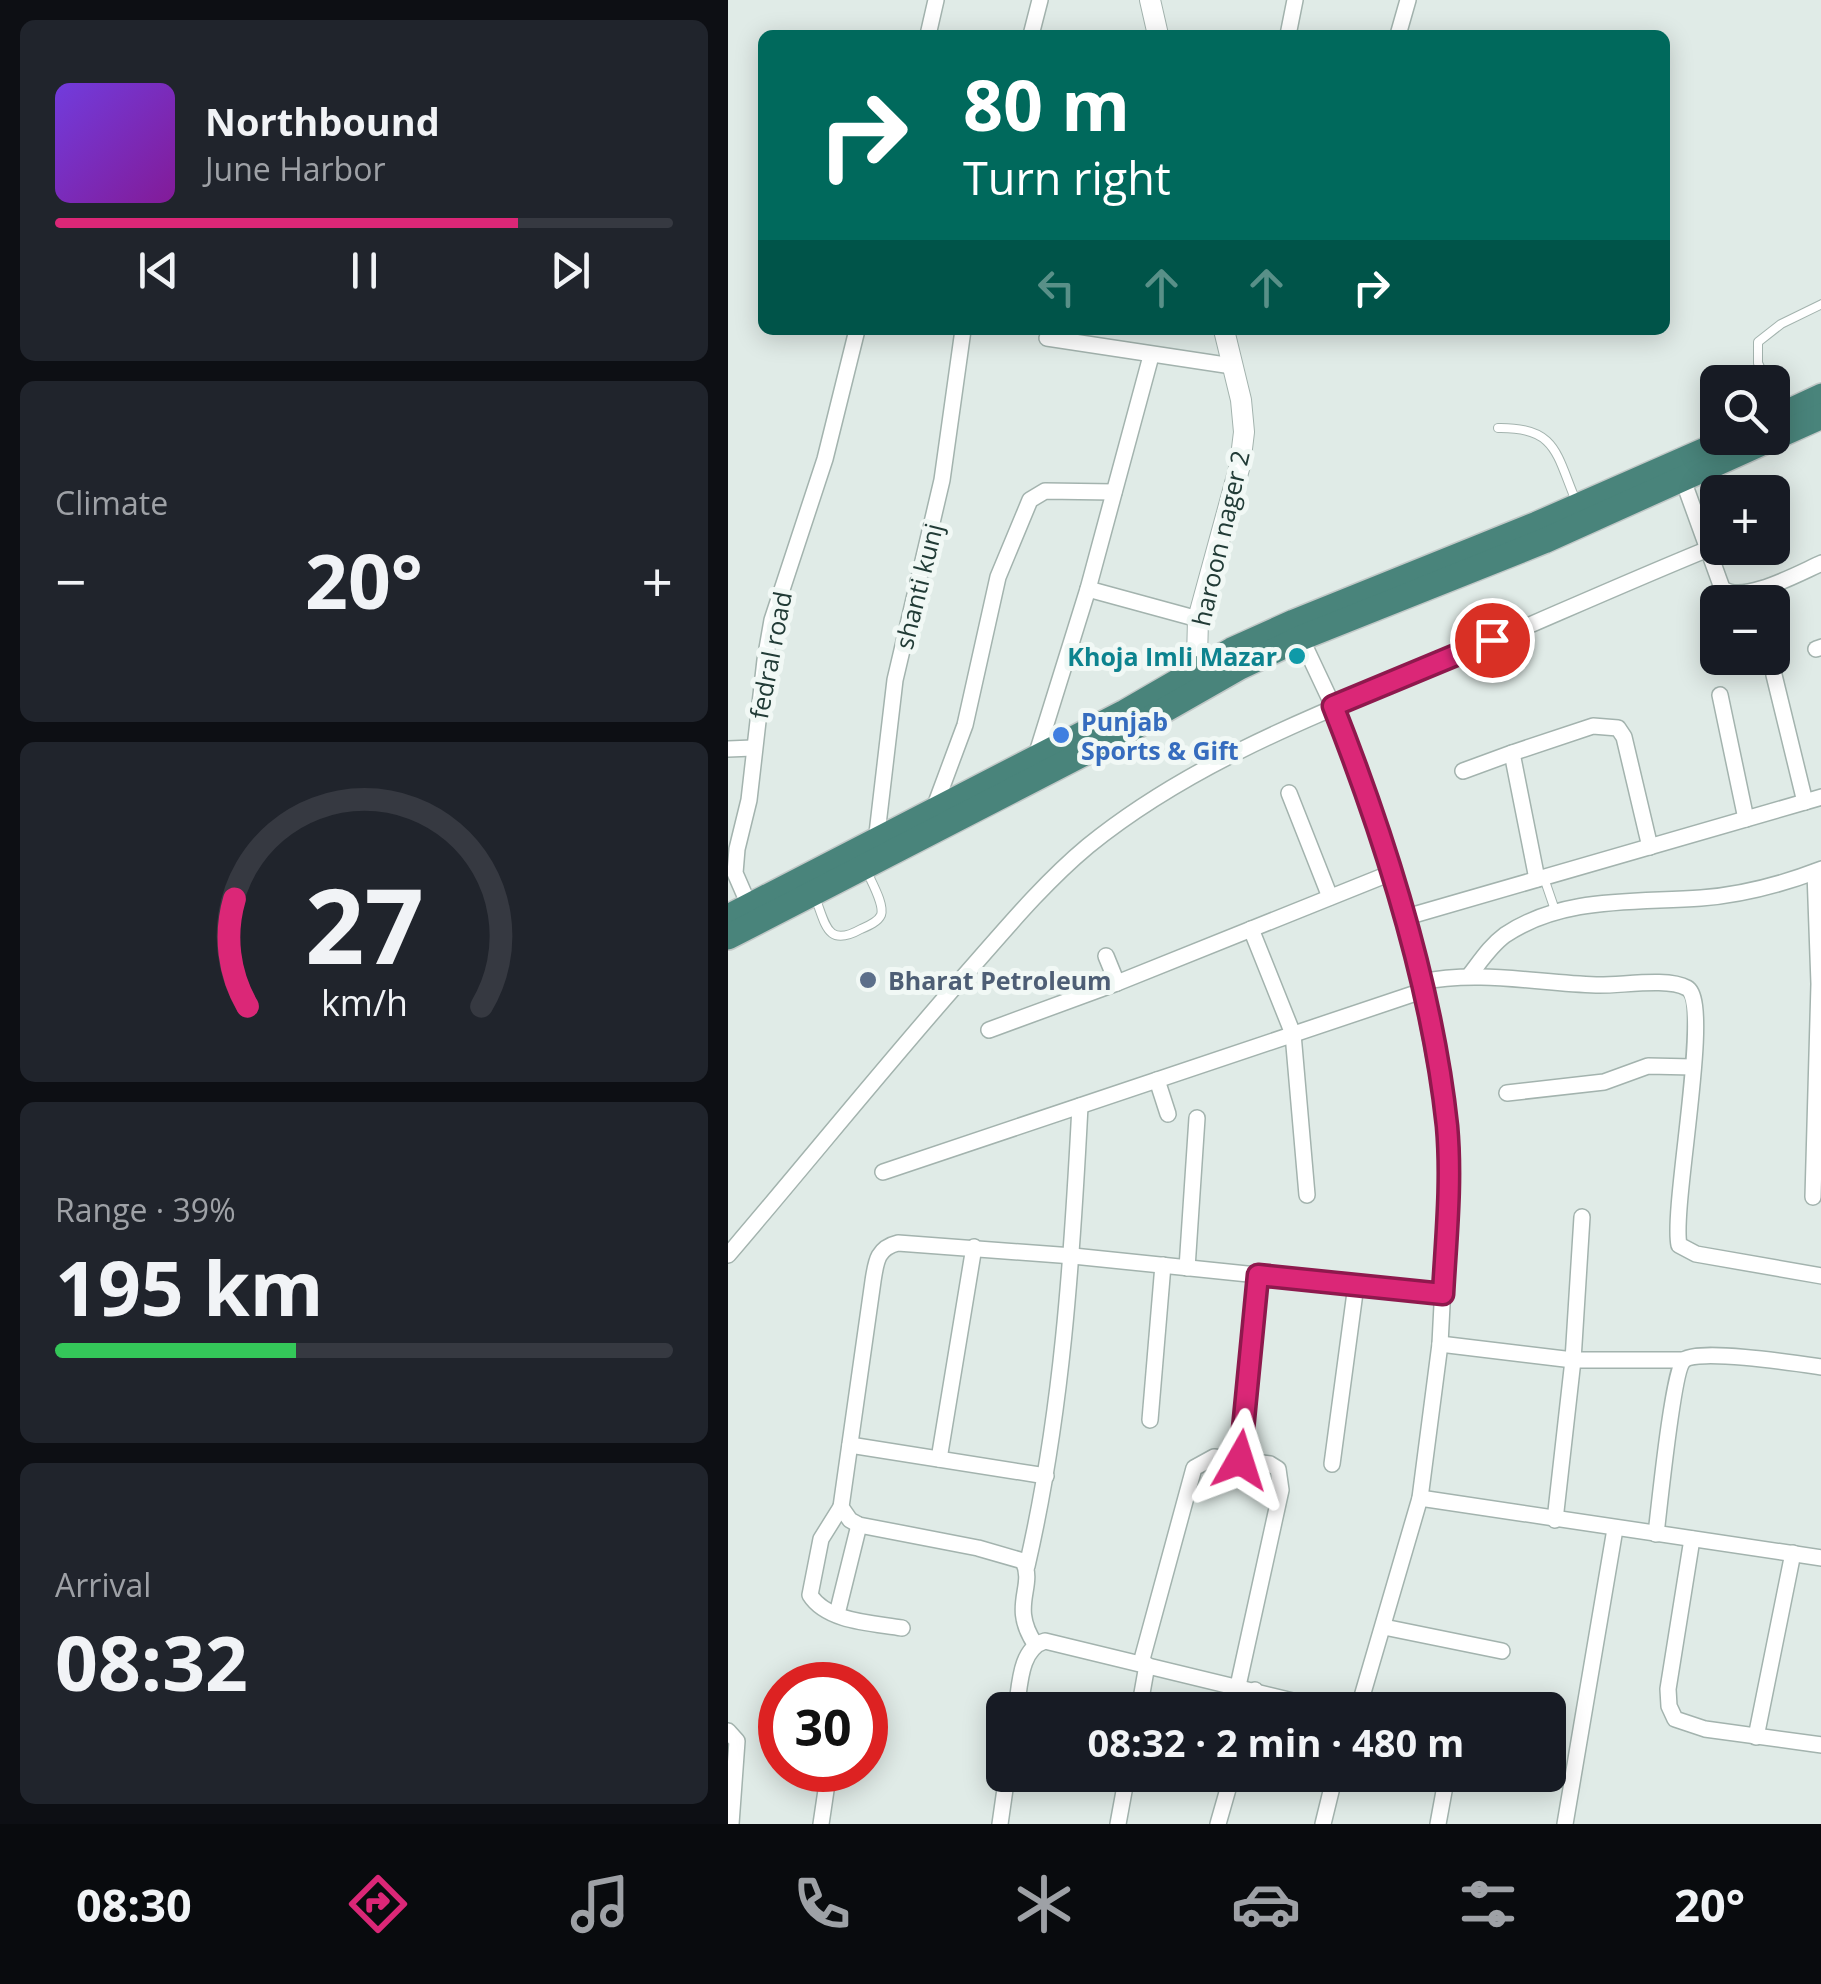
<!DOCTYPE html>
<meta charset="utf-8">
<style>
body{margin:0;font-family:"Open Sans",sans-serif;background:#20242c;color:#f1f3f6;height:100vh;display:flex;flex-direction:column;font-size:38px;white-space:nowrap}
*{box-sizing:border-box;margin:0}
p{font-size:32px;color:#9ea1a6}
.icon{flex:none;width:55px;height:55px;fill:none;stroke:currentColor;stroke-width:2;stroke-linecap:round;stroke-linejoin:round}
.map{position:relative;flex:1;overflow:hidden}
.drawer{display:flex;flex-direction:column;gap:20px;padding:20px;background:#0d0f14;width:728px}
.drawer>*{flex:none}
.guide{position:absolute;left:30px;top:30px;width:912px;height:305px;border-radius:15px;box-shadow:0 5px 25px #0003;background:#00695c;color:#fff;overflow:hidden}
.fabs{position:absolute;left:972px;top:365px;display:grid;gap:20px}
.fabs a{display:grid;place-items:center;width:90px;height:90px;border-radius:15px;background:#171b24;box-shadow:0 5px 25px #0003;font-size:50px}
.speed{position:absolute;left:30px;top:1662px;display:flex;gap:20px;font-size:50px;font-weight:700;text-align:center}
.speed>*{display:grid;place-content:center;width:130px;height:130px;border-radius:50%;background:#171b24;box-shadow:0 5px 25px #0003;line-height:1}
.speed .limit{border:15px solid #d22;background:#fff;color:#111}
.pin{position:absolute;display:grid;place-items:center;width:85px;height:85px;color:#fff;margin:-42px;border:5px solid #fff;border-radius:50%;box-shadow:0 2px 10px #0007}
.me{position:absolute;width:110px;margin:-55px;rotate:6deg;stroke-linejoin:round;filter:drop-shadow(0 0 8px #0008)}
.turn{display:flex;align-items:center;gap:35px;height:210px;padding:0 40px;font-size:45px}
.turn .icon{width:130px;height:130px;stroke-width:2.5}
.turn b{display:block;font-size:70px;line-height:85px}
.lanes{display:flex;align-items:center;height:95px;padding:0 40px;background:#0003;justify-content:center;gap:50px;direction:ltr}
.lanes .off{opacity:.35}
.big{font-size:75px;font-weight:700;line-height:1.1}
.drawer .card{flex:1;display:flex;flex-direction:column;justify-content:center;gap:15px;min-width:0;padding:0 35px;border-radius:15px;background:#20242c}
.drawer .dial{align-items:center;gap:0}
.dial svg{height:260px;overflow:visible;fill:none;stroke:#363941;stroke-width:7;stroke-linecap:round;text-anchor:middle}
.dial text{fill:#f1f3f6;stroke:none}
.song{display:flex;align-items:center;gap:30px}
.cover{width:120px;height:120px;border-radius:15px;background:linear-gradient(135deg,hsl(260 70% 55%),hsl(290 70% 35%))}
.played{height:10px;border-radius:5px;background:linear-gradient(90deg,#db2777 75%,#363941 75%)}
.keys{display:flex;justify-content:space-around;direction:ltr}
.heat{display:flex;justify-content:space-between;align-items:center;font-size:55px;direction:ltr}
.charge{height:15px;border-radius:8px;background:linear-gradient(90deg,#34c759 39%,#363941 0)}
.trip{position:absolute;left:258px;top:1692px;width:580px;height:100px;border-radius:15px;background:#171b24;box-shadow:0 5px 25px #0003;font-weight:700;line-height:100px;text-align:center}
.dock{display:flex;height:160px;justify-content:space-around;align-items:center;background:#090b0e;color:#9ea1a6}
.dock .icon{width:70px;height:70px}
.dock .selected{color:#db2777}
.dock b{font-size:45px;color:#f1f3f6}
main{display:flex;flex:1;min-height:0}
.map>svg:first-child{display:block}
</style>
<main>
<section class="drawer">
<div class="card">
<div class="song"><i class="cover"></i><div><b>Northbound</b><p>June Harbor</p></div></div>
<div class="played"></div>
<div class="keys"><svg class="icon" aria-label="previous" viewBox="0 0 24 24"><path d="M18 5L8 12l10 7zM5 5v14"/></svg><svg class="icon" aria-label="pause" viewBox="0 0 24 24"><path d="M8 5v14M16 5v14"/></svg><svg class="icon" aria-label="next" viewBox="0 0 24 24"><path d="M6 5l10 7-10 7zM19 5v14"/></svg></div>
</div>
<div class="card"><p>Climate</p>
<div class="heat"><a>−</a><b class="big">20°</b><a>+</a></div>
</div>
<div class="card dial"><svg viewBox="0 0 100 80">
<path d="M14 69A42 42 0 1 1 86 69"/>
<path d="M14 69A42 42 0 0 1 10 36" stroke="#db2777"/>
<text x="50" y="56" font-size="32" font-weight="700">27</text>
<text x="50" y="72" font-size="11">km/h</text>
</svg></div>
<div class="card"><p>Range · 39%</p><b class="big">195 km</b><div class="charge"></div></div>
<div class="card"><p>Arrival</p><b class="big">08:32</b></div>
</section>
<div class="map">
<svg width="1094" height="1824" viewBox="0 0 1094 1824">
<rect width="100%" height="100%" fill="#e0ebe7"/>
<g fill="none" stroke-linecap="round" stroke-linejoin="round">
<defs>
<g id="service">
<path d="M1039,382L1030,363V342L1053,324L1094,304"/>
<path d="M1045,394L1052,409"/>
<path d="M770,428C829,427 828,454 848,501"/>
<path d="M816,878L828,913"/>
<path d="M87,897C98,925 99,948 133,929C140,926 150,922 153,915C157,904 142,880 138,869"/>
</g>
<g id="minor">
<path d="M200,35L208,0"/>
<path d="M303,35L312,0"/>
<path d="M560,35L567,0"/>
<path d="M670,35L680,0"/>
<path d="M319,338L504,366"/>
<path d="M955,480L994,588C1014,605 1071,573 1094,563"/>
<path d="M360,589L470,619"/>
<path d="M573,638L605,706L647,817L692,982L719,1127V1207L712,1344L692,1498L630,1710"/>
<path d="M1088,649L1094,647"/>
<path d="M1046,675L1077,802"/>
<path d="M992,695L1018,819"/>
<path d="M0,749L25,748"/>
<path d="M308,756L360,589L423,356"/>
<path d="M735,771L784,753"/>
<path d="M561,793L602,897"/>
<path d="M205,811L237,725L270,577L302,500L317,491L386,492"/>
<path d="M148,842L167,680L214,480L235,330"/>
<path d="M809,879L784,753L865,726L890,728L896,737L922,847"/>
<path d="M29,907L17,896L7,873L9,849L21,800L37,660L44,620L97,459L129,330"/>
<path d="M675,918L1094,797"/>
<path d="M523,929L565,1034L579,1195"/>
<path d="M378,956L389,983"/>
<path d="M741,976C752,962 762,946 777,935C835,896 908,903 973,898C1014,895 1055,884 1094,869"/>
<path d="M692,982C752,970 808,983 868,985C892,986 939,977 959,988C985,1002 943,1206 951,1245L968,1254L1094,1276"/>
<path d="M261,1030L389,983L663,873"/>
<path d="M429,1080L440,1114"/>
<path d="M779,1093L876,1082L920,1066L965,1067"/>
<path d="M155,1172L694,991"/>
<path d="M1085,1197L1091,984L1087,872"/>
<path d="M0,1255C77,1165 151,1073 230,983C271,937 312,886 360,846C461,764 583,717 701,668C795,629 887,587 980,549"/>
<path d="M459,1268L469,1118"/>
<path d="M712,1344L845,1360H956"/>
<path d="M422,1420L435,1265"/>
<path d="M122,1445L318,1476"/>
<path d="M211,1459L246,1247"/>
<path d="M512,1460L530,1275"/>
<path d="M604,1464L628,1285"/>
<path d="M692,1498L1094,1558"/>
<path d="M113,1507L93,1539L82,1595C99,1622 145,1623 174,1628"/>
<path d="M827,1520L845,1360L854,1217"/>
<path d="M928,1534C931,1509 945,1370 956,1360C969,1348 1073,1364 1094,1367"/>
<path d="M964,1539L940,1689L941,1706L947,1719L977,1729L1094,1745"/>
<path d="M299,1566C334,1414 344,1261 352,1106"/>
<path d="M109,1614L131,1525"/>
<path d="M656,1627L774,1651"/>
<path d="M307,1644C281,1605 308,1587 295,1561L250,1548L131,1525L122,1520L113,1507L145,1281C148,1262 149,1248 170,1243L345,1256L715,1294"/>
<path d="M413,1663L466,1468L486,1457L542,1464L550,1469L553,1490L510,1686"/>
<path d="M288,1710C292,1687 291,1649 317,1641L602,1710"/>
<path d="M411,1710L419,1665"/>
<path d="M521,1710L527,1690"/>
<path d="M0,1731L9,1741L3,1824"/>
<path d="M1028,1737L1065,1553"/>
<path d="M93,1824L101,1770"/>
<path d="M272,1824L279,1775"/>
<path d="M390,1824L399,1775"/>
<path d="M490,1824L504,1775"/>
<path d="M595,1824L607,1775"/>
<path d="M710,1824L719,1775"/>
<path d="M837,1824L887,1529"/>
</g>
<g id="tertiary">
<path d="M422,0L430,35"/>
<path d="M480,677L469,659L470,619L512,465L516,432L513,400L496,330"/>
</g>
<g id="trunk">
<path d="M1045,419L1094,396"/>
<path d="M0,917L397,712L504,650L566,622L809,524L1005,438"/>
<path d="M0,937L405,728L512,667L573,638L816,541L1094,416"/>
</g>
</defs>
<use href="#service" stroke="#a3b3ae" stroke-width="10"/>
<use href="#minor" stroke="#a3b3ae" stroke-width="18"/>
<use href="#tertiary" stroke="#a3b3ae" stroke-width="22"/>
<use href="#trunk" stroke="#c1c8c7" stroke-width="28"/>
<use href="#service" stroke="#fff" stroke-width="8"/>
<use href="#minor" stroke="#fff" stroke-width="15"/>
<use href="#tertiary" stroke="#fff" stroke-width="20"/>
<use href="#trunk" stroke="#49847b" stroke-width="25"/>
</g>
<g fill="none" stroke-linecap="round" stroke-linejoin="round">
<defs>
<path id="route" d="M512,1460L530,1275L715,1294C718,1239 724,1182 719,1126C704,985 657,838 605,706L764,640"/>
</defs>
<use href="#route" stroke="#8e194d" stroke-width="25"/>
<use href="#route" stroke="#db2777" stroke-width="18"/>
</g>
<circle fill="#0f9aa8" stroke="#f1f8f5" stroke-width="4" cx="569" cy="656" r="10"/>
<circle fill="#3f7fe0" stroke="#f1f8f5" stroke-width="4" cx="333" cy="735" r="10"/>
<circle fill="#5c6f8a" stroke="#f1f8f5" stroke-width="4" cx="140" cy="980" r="10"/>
<g text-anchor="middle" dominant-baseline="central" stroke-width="10" stroke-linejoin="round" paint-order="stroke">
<g font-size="25" fill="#213b36" stroke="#f1f8f5">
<text transform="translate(492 538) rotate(-77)">haroon nager 2</text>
<text transform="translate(190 586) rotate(-76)">shanti kunj</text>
<text transform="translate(42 655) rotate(-79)">fedral road</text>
</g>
<g font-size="25" font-weight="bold" fill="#0d838f" stroke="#f1f8f5" text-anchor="end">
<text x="549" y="656">Khoja Imli Mazar</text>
</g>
<g font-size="25" font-weight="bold" fill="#366cbe" stroke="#f1f8f5" text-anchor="start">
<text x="353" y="721">Punjab<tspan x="353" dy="29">Sports &amp; Gift</tspan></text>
</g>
<g font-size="25" font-weight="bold" fill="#4e5e75" stroke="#f1f8f5" text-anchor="start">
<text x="160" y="980">Bharat Petroleum</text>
</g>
</g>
</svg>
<div class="fabs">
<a><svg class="icon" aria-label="search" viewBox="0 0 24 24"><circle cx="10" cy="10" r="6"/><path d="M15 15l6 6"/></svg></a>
<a>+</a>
<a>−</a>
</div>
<div class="speed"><div class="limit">30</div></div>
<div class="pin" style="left:764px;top:640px;background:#d93025"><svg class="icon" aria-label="arrive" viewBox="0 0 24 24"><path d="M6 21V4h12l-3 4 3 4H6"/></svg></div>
<svg class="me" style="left:512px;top:1460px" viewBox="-20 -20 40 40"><path d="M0-17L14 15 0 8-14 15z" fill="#db2777" stroke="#fff" stroke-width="4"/></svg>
<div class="trip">08:32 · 2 min · 480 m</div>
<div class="guide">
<div class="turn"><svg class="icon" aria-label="right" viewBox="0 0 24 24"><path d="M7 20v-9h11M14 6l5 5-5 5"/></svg><div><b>80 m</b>Turn right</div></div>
<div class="lanes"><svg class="icon off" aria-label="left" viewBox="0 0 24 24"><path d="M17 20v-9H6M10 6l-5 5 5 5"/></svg><svg class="icon off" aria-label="ahead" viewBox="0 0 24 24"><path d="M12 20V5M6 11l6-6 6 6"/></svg><svg class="icon off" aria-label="ahead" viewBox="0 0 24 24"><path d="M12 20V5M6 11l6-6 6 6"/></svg><svg class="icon" aria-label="right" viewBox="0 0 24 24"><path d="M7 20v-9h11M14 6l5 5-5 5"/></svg></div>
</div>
</div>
</main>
<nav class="dock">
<b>08:30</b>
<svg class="icon selected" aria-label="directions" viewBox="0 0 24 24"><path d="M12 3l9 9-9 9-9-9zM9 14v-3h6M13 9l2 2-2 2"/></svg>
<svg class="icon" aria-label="music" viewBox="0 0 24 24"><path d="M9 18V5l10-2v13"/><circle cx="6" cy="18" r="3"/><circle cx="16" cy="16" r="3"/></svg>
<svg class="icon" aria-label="phone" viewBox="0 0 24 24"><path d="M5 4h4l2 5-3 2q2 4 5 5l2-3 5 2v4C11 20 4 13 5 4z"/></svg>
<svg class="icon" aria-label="climate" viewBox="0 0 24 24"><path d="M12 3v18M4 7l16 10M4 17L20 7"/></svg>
<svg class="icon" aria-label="car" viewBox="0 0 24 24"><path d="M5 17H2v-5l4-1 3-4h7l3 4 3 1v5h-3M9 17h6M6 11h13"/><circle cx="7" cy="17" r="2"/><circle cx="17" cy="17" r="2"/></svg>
<svg class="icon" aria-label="filters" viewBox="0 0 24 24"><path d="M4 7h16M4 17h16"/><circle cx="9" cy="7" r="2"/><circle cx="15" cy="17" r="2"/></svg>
<b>20°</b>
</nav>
